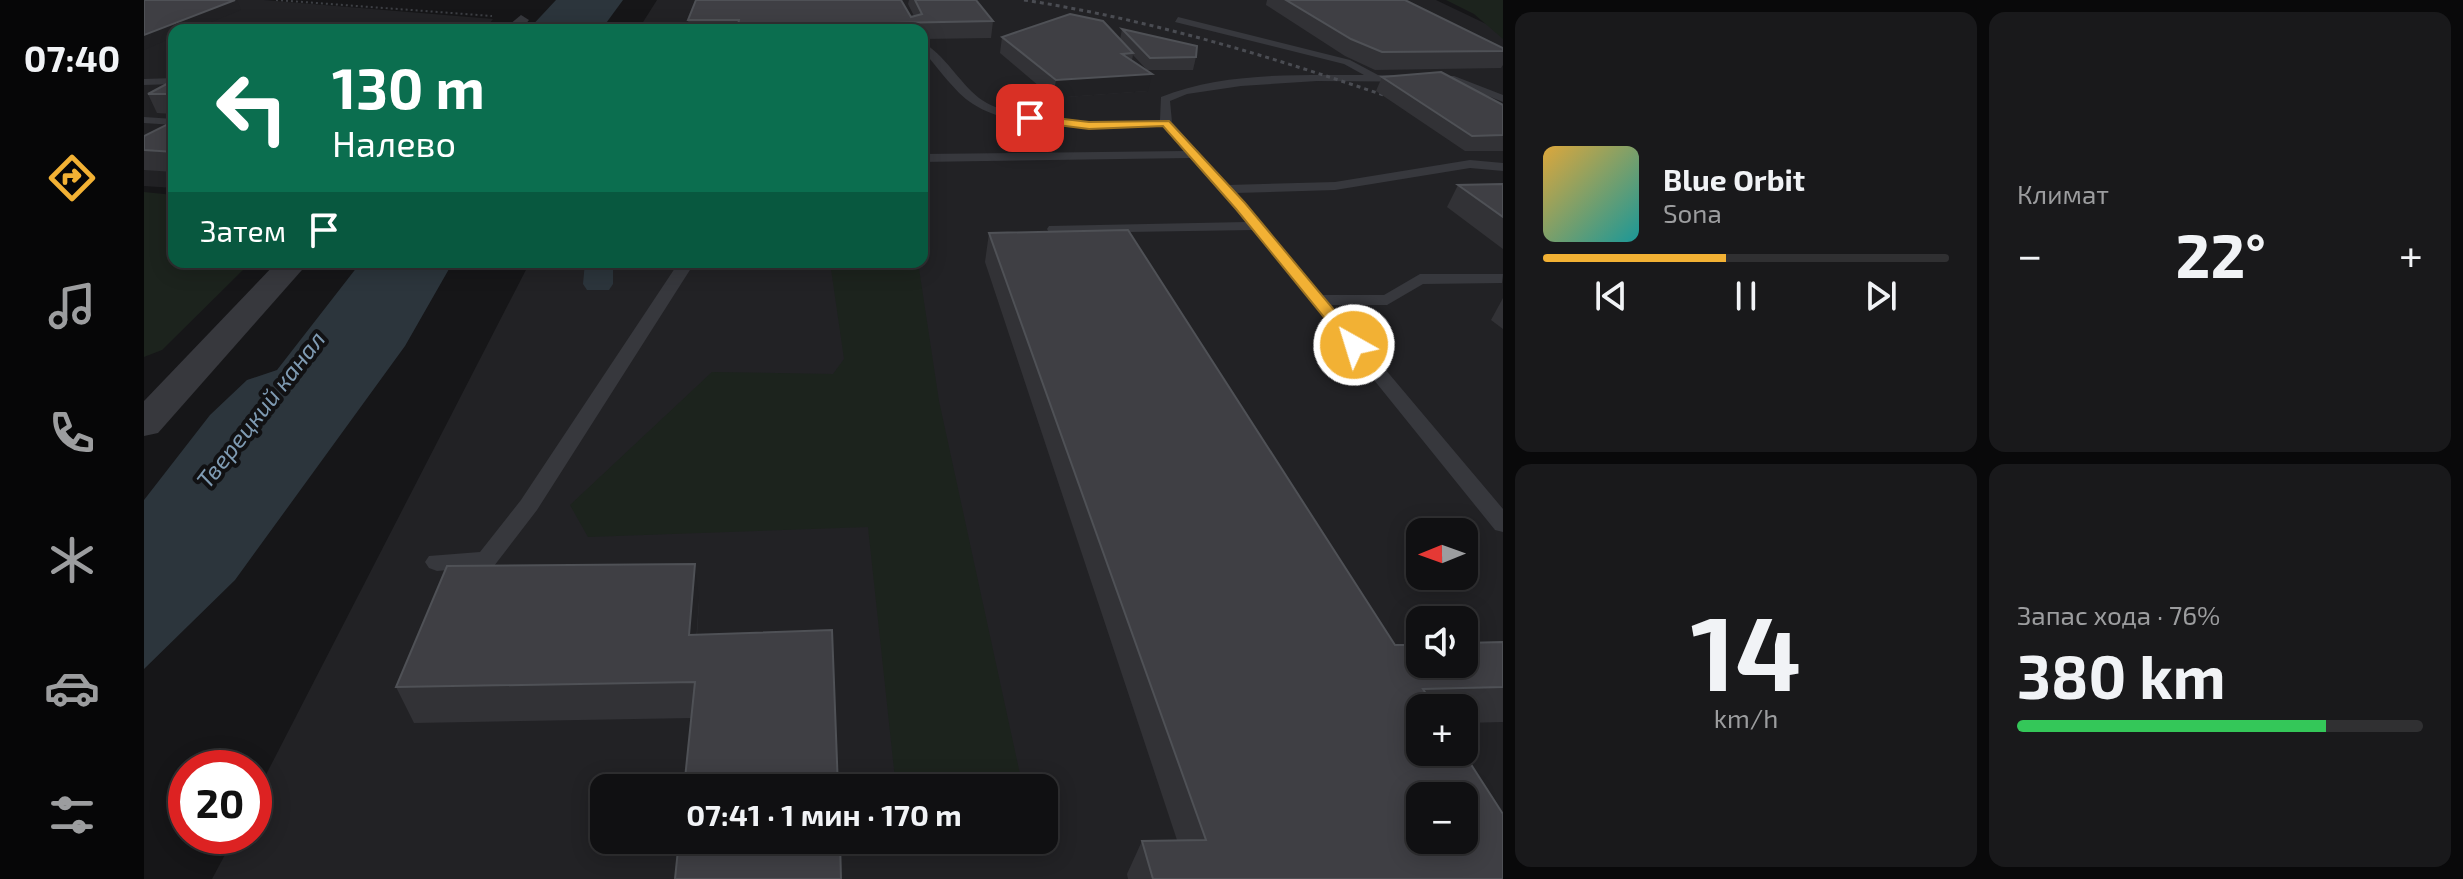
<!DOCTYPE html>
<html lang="ru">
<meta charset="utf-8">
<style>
body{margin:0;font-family:"Exo 2",sans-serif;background:#19191b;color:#f1f3f6;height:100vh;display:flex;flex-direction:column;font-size:30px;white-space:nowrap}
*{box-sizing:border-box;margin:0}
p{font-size:26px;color:#9c9d9f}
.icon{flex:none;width:44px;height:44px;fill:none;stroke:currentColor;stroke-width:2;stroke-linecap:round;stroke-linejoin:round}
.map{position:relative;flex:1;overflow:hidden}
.drawer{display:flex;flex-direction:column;gap:12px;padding:12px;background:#09090a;width:960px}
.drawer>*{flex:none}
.hud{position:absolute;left:24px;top:24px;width:760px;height:244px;border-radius:16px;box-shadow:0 4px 20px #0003,0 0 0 2px #303032;background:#0b6e4f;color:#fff;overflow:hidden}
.needle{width:52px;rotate:269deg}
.tools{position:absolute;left:1262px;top:518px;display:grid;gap:16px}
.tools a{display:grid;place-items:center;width:72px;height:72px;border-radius:16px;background:#101012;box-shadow:0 4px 20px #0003,0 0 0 2px #303032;font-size:40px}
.speed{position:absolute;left:24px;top:750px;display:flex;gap:16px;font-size:40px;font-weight:700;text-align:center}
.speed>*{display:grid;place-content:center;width:104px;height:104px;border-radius:50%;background:#101012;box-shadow:0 4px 20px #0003,0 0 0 2px #303032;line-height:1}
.speed .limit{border:12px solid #d22;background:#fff;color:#111}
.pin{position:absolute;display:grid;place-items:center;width:68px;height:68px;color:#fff;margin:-34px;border-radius:16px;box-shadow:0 4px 12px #0006}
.me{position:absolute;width:88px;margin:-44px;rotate:321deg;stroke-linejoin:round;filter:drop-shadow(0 0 6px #0008)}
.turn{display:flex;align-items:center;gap:28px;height:168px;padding:0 32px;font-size:36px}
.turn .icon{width:104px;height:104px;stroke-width:2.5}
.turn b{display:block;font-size:56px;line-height:68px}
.then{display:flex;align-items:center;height:76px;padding:0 32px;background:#0003;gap:16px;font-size:30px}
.big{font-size:60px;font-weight:700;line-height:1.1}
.drawer .widget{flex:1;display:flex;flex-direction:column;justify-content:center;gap:12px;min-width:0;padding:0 28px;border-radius:16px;background:#19191b}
.drawer .dial{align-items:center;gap:0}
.dial b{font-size:104px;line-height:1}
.song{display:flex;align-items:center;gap:24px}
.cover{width:96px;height:96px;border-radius:12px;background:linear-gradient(135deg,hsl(40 70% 55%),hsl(180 70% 35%))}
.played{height:8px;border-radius:4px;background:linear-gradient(90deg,#f2b134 45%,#303032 45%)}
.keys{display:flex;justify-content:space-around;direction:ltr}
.heat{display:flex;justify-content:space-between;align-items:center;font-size:44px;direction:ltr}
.charge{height:12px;border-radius:6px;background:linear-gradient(90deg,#34c759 76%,#303032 0)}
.drawer .tiles{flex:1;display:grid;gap:12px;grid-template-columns:repeat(2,1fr)}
.trip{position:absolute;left:446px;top:774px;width:468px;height:80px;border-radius:16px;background:#101012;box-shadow:0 4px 20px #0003,0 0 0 2px #303032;font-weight:700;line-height:80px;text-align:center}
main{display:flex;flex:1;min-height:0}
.tab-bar{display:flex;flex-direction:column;width:144px;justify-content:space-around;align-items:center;background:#060607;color:#9c9d9f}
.tab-bar .icon{width:56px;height:56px}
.tab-bar .on{color:#f2b134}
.tab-bar b{font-size:36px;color:#f1f3f6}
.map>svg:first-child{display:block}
</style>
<main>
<nav class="tab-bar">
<b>07:40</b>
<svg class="icon on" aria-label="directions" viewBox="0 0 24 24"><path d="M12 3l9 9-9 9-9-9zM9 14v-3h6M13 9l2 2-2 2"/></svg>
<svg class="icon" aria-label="music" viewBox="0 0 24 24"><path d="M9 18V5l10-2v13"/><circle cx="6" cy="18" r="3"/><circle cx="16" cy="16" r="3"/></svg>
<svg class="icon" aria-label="phone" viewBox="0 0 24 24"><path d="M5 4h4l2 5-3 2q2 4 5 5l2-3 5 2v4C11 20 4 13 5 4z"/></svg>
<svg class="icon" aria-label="climate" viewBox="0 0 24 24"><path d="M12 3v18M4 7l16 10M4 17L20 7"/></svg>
<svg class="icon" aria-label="car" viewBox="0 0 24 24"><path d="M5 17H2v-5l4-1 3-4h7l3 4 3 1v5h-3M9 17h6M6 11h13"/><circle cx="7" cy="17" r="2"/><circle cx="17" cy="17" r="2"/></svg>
<svg class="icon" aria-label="filters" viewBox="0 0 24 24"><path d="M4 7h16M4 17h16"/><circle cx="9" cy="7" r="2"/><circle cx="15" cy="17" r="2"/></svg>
</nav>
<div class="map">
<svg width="1359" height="879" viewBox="0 0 1359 879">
<rect width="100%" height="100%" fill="#161618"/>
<g fill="#222225" fill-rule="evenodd">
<path d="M0,0H120L349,19L341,30H30V188L0,186Z"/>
<path d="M513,0H1292L1359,32V879H68L91,836H110V798L386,262H778V30H494ZM1276,532H1320V576H1276ZM1276,620H1320V664H1276ZM1276,708H1320V752H1276ZM460,788H900V840H460ZM1276,796H1320V840H1276Z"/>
</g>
<g fill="#1c231d">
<path d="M1302,0H1359V39L1330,14Z"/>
<path d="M0,192L30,195V262H107L18,350L0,357Z"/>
<path d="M686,262H774L795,401L879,788H752L724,527L444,537L426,505L568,372L689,374L700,359Z"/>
<path d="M758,840H891V843L759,851Z"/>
</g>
<g fill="#2c353c">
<path d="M412,0H479L457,30H384Z"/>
<path d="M217,262H309L261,346L91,580L0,669V500L66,415L103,380L133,370Z"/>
</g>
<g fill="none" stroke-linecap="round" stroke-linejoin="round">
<path fill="#2c353c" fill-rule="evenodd" d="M441,262H469V284L465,290H443L439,284Z"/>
<path stroke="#3d3f44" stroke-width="2" stroke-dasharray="2 3" stroke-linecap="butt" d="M132,0L348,16"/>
<g fill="#37383d" fill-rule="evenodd">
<path d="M1034,17L1206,60L1234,75L1310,76L1359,95V102L1309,82L1173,81L1097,86L1043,94L1026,101L1028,122L1084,185L1191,182L1326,160L1359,163V171L1326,168L1191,190L1091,193L1178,295H1240L1276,274H1359L1358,283L1279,284L1243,305H1187L1359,509V532L1351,530L1109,230L920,233L927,246L920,250L915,249L903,229L905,226L1102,222L1046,158L778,162V154L1040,151L1019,127C968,129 873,133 829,104C810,92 794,67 778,50V42C800,54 815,82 835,98C871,126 972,122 1016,120L1017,97C1079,72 1154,75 1220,75L1200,64L1031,22Z"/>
<path d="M30,78V84L0,85V79Z"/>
<path d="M0,117L30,119V125L0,123Z"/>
<path d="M535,262H551L393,510L350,566L293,571L285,568L281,562L285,556L336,552L377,500Z"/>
</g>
<g fill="#37383d" fill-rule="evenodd">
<path d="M377,15L385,20L377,30H359Z"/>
<path d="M133,262H165L14,433L0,436V401Z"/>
</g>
<path stroke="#4a4c52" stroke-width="3" stroke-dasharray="4 4" stroke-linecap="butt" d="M880,0C1009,20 1131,58 1254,100"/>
</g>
<g fill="#323236">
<path d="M765,0H832L849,21L847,38L778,39V30H545L544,20L770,16L764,4Z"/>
<path d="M1123,0H1261L1359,48V65L1357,68L1231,70L1201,56L1122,5Z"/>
<path d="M978,29L1052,57L1049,70H1003L989,55L988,60L1004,91L909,98L856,53L858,37L976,40Z"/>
<path d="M1238,77L1359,105V151H1321L1232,91Z"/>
<path d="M30,80V114L13,113L4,94Z"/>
<path d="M30,121V172L0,170V136Z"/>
<path d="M1359,184V249L1303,207L1314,185Z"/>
<path d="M845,233L1251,645L1359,642V722L1320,723V708H1276L1359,879H984L983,874L998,841L1033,840L841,262Z"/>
<path d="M1359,298V329L1347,320Z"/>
<path d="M555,600L553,635L688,630L548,718L270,723L252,687Z"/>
</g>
<g fill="#212124">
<path d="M91,0H93L97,10L48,30H30V37L0,50V35Z"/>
<path d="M1008,74L1004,91L909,98L912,80Z"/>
<path d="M551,564L555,600L550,671L545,635Z"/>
</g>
<g fill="#3f3f44" stroke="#4f5156" stroke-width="2" fill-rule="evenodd">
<path d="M0,0H91L0,35Z"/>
<path d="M552,0H757L767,17L778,14L771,0H832L849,21L748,23L751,30H593L595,20H544Z"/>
<path d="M1142,0H1261L1359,48V51L1238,52L1207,39Z"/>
<path d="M926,14L959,21L989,53L978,54L1008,74L912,80L858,37Z"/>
<path d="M978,29L1053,46L1052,57L1006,58Z"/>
<path d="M1297,72L1359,105V135L1328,136L1238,77Z"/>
<path d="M30,80V94H4Z"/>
<path d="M30,121V152L0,150V136Z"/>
<path d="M1359,184V217L1314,185Z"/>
<path d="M984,230L1251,645H1276V664H1320V643L1359,642V687L1279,689L1291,708H1276V752H1319L1359,814V879H1009L998,841L1062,840L845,233ZM1276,796H1320V840H1276Z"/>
<path d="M551,564L545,635L688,630L694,788H540L551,682L252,687L303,566Z"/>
<path d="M535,840H696L697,879H531Z"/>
</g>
<path fill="#f2b134" stroke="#9d7322" stroke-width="2" d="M886,115L945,122L1025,121L1101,203L1216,341V348H1205L1092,209L1019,126L945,129L882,121Z"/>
<g text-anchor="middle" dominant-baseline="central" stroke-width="8" stroke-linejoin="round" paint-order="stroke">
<g font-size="24" font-style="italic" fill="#7f9bb3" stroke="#111113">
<text transform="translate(116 409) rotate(-52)">Тверецкий канал</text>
</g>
</g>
</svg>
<div class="tools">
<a><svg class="needle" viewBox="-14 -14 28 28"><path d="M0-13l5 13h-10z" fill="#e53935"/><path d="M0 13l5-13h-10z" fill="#9c9d9f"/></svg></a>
<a><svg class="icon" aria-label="sound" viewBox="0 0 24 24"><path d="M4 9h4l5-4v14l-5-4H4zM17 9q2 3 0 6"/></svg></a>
<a>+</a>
<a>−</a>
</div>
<div class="speed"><div class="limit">20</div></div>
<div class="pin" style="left:886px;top:118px;background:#d93025"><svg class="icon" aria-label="arrive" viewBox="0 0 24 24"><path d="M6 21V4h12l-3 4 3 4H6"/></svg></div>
<svg class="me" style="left:1210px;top:345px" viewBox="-20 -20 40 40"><circle r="17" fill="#f2b134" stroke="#fff" stroke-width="3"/><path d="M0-11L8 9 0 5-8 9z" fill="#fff"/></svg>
<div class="trip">07:41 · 1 мин · 170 m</div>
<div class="hud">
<div class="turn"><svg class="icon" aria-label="left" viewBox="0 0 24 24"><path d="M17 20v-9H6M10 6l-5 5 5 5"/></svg><div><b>130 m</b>Налево</div></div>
<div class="then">Затем<svg class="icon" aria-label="arrive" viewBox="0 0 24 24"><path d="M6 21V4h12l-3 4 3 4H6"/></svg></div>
</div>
</div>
<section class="drawer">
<div class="tiles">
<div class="widget">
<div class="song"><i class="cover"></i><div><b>Blue Orbit</b><p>Sona</p></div></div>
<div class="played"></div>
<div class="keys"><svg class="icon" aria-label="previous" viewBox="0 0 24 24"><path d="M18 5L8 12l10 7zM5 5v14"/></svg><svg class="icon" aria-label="pause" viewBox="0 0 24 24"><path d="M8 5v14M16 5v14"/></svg><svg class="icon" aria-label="next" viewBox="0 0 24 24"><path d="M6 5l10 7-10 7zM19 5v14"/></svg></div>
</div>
<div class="widget"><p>Климат</p>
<div class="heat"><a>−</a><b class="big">22°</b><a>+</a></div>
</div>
<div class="widget dial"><b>14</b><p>km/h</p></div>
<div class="widget"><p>Запас хода · 76%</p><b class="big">380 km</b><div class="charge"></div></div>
</div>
</section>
</main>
